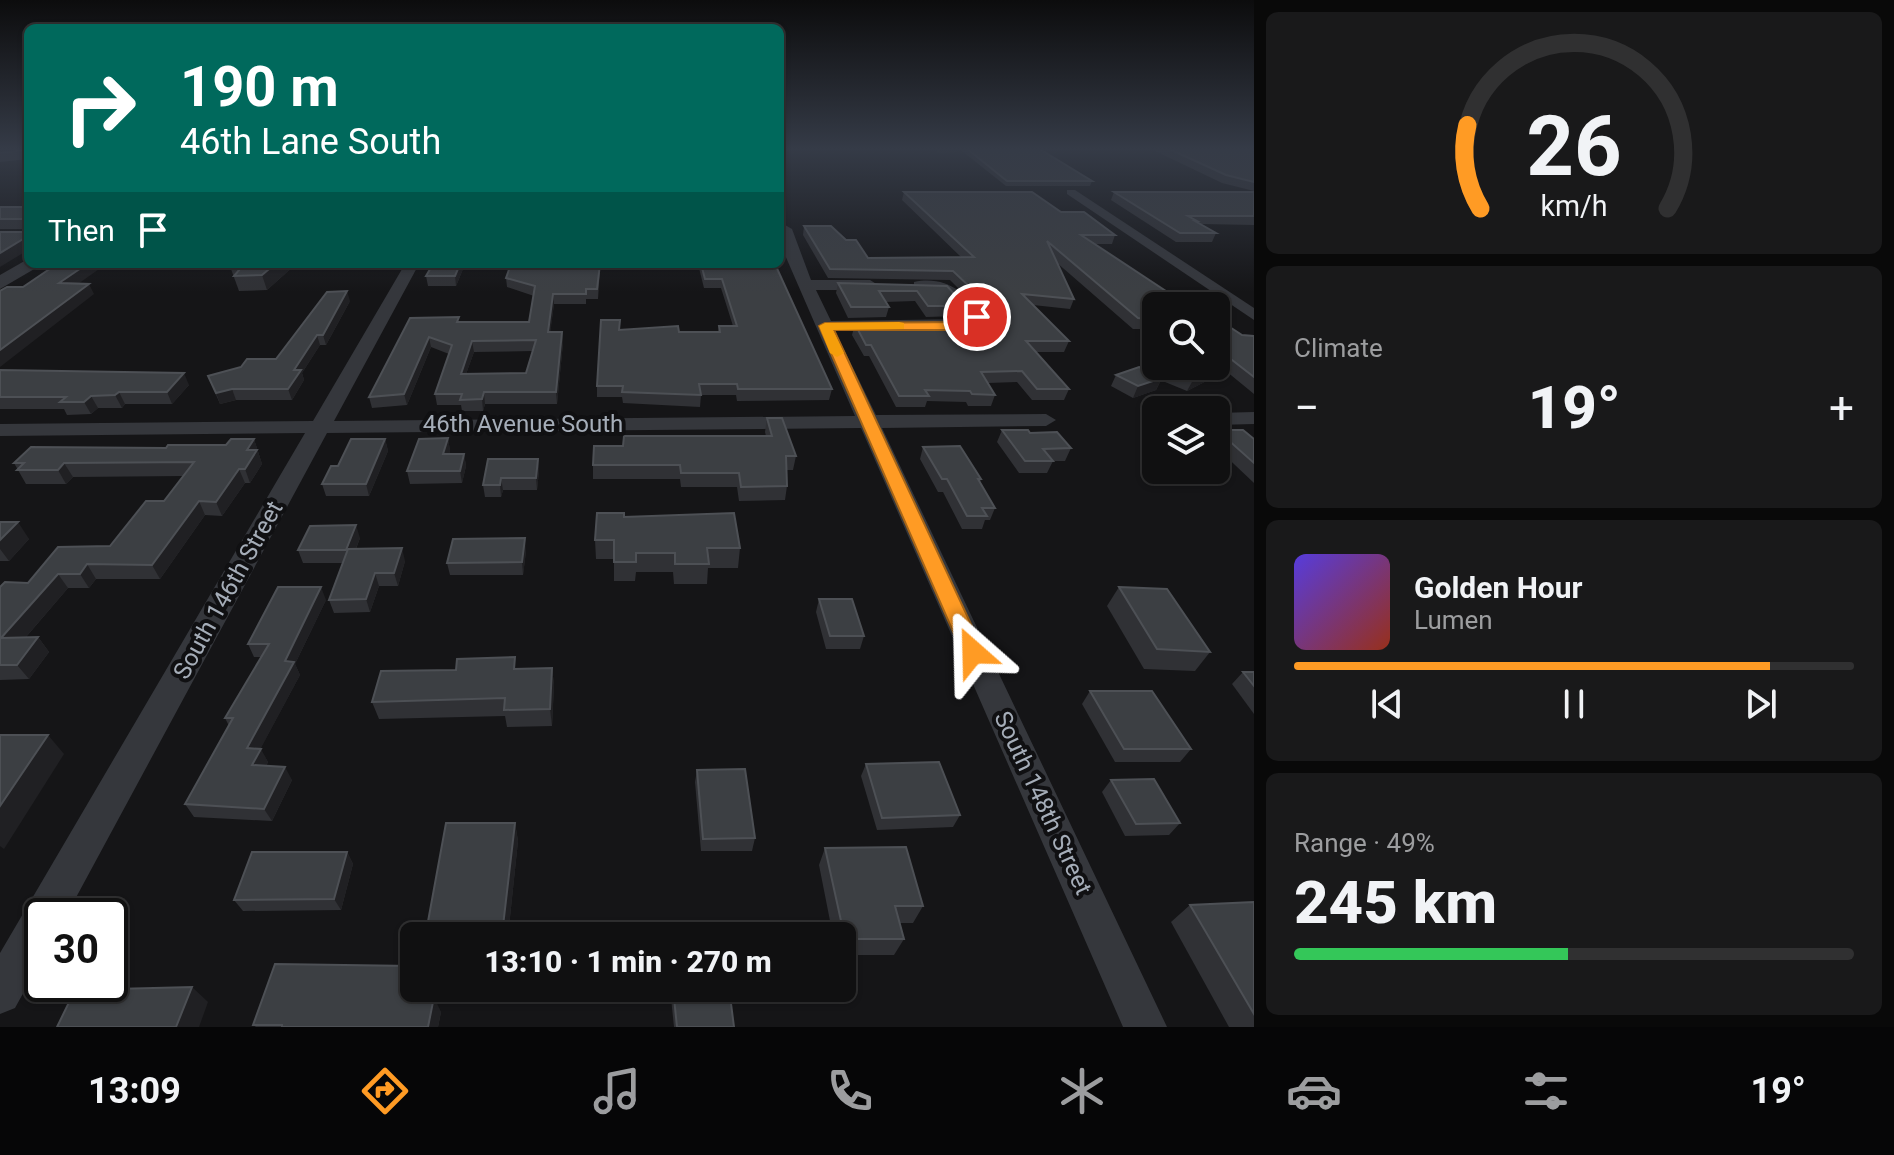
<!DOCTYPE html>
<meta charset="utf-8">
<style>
body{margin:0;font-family:Roboto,sans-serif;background:#19191a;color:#f1f3f6;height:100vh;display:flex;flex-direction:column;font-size:30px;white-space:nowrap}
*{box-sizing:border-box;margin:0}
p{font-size:26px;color:#9c9d9f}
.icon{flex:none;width:44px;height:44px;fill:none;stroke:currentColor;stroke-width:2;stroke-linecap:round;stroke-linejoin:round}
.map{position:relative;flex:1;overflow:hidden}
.side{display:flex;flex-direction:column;gap:12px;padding:12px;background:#090909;width:640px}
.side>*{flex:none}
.top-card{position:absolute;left:24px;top:24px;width:760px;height:244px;border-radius:12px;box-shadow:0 2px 6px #0004,0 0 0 2px #303031;background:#00695c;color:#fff;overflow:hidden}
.buttons{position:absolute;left:1142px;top:292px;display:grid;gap:16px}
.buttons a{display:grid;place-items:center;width:88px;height:88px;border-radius:12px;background:#101011;box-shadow:0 2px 6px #0004,0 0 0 2px #303031;font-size:40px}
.speed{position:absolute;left:24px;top:898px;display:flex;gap:16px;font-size:40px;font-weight:700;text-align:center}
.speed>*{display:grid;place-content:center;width:104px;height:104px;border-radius:50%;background:#101011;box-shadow:0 2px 6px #0004,0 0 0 2px #303031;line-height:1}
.speed .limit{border:4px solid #111;border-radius:12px;background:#fff;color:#111}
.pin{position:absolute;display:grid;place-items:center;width:68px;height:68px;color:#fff;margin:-34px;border:4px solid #fff;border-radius:50%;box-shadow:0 2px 8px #0007}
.me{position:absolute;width:88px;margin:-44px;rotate:335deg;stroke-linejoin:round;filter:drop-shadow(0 0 6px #0008)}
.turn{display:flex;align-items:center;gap:28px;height:168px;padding:0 24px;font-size:36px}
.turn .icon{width:104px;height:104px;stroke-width:2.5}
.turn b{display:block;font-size:56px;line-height:68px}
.then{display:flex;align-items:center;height:76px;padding:0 24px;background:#0003;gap:16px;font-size:30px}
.big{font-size:60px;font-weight:800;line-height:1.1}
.side .widget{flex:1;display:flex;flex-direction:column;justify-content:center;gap:12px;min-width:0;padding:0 28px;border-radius:12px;background:#19191a}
.side .dial{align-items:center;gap:0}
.dial svg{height:208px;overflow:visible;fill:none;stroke:#303031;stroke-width:7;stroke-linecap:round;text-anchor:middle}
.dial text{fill:#f1f3f6;stroke:none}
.song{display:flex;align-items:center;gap:24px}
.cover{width:96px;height:96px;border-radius:12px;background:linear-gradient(135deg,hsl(250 70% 55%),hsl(10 70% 35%))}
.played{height:8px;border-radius:4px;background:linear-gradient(90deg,#ff9b24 85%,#303031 85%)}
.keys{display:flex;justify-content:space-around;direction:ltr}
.heat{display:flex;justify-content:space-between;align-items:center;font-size:44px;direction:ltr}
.charge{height:12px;border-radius:6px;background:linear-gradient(90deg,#34c759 49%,#303031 0)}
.trip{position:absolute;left:400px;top:922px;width:456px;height:80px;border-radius:12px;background:#101011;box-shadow:0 2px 6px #0004,0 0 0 2px #303031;font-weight:800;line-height:80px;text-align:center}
.menu{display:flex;height:128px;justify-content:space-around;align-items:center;background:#060607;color:#9c9d9f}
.menu .icon{width:56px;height:56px}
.menu .on{color:#ff9b24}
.menu b{font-size:36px;color:#f1f3f6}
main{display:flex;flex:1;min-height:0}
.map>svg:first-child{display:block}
</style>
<main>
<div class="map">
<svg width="1254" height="1027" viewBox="0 0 1254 1027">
<rect width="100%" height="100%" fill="#151517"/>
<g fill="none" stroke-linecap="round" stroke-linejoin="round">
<g fill="#35373c" fill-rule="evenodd">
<path d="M1067,190H1075L1254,308V320L1067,194Z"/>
<path d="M785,225L792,229L811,280H870L878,285L870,290H816L831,321L968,319L947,295L914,288V282C945,275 967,293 985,317L982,328L976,329L835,331L876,415L1046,414L1056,420L1046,426L882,428L1167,1027H1123L861,428L327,433L66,916H42V959L15,1008L0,1014V953L305,433L0,436V424L313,421L405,264H419L334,421L855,416L785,255L780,227Z"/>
<path d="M1254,412V424L1216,425V413Z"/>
</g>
<g fill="#35373c" fill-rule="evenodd">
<path d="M28,151V159L0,162V154Z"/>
<path d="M28,259V264H39L36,268L0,289V275Z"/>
</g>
<path stroke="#484b51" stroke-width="2" d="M0,153L28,150"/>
</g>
<g fill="#303135" fill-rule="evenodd">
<path d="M933,148H1038L1092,181L1090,186H1006L962,151L939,153Z"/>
<path d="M1149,148H1254V191L1222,183Z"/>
<path d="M904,192L1061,212L1115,235L1112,244H1094L1156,306V335H1147L1141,329H1133L1056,262L1074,299L1070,309L1033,305L1069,341L1064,352H1036L1069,389L1064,400H1032L1017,382L988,383L995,395L991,406H968L966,402L927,401L925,407H896L869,356H864L852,335L855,324L940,327L941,323H974L986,316L950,280L828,278L803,235L804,226L846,240L868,258L961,257L902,200Z"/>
<path d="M1114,192H1254V225L1201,224L1216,233L1212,242H1176L1111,200Z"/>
<path d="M0,207H28V250L23,232L24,229H0Z"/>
<path d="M296,264L267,290L239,291L231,269Z"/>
<path d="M433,264H462L463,269L456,286H428L426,276Z"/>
<path d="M698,264H775L832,389L829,400L737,401L736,395H701L700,407L623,403L622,397H597V386L620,329L679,332H718L719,326H733L721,288H704Z"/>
<path d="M600,269L598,299H586V304H554L550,332H562L563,343L557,404H485L483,411H462L461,405H437L435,394L449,354L431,347L407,405L372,408L369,397L410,318L459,322H529L534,296L507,287L506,278ZM533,351L526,373L466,374L474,352Z"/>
<path d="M838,283L947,286L965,306L961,316L926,317L915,301L885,302L889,307L886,317L848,318L836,293Z"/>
<path d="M350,301L326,345H320L302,373L304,380L292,400H236L220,404L208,376L276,359Z"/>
<path d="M1216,318L1242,335L1254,336V394L1226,371L1187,391L1165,382L1171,371L1216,366Z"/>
<path d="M0,370L189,385L172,404H125L122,408H98L91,414L67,415L64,409H0Z"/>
<path d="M1116,375L1162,378L1156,390L1133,398L1111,386Z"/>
<path d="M767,418L796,456L793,470H786L787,486L785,500L739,501L737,487H681L680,479H593V465L623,446L766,436L765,432Z"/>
<path d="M1002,430L1030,433L1071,448L1065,461H1053L1047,473H1019L997,442Z"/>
<path d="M1217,430L1254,439V483L1216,447V432Z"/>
<path d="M448,438L450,451L449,454H464L466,466L462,483L410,484L407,471Z"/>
<path d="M254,439L262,464L250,483H245L222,516L205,515L160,579H96L89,588H68L26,637H38L49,652L29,679L0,680V587L28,583L110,546L164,501L184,476L73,477L66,484H26L14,463L166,448L226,445Z"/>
<path d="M385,439L388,451L369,496H326L322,484L338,466Z"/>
<path d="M923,447L981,479L980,482L995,508L990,520H985L982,529H962L943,492H938L920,459Z"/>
<path d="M538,459L539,471L537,490H503L501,497H485L483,485Z"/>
<path d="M624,517L740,548L738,568H708L707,584H674L673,572H636L635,581H614V559H596L595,540Z"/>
<path d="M0,522L29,539L9,561H0Z"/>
<path d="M360,538L356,549L405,561L398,586H379L370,612L334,613L329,600L343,563H303L298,550Z"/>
<path d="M526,551L523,575H450L447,563Z"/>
<path d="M1119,587L1210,652L1195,671L1144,669L1107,606Z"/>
<path d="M819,599L864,636L860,649H826L816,612Z"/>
<path d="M326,600L295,664L300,675L260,749L268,762L266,766L292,780L272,821L194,817L185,804L229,726L225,718L261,657H254L248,644Z"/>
<path d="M552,668L554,685L552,726L507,727L505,716L379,719L372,702L517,669Z"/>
<path d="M1243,672H1254V714L1232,684Z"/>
<path d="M1090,691L1191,749L1180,762H1115L1082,704Z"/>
<path d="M866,764L960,815L953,827L877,830L861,776Z"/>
<path d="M697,770L755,838L752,851H701L695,782Z"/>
<path d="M1111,780L1180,823L1169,835L1125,836L1102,792Z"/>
<path d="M515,823L518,841L508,936H430L427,927Z"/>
<path d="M825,848L923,906L913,923H899L904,939L894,955H842V936H833L819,865Z"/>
<path d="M347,852L353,864L341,910L243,911L234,900Z"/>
<path d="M1254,902V1027H1229L1171,922L1190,905Z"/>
<path d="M670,988H729L734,1027H674Z"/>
<path d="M417,996L441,1012L438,1027H256L253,1025Z"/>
</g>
<g fill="#202023">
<path d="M940,148H963L962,151L939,153Z"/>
<path d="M28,236V250L0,267V253Z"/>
<path d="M87,264H106L64,294L59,283Z"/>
<path d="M275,264H296L267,290L262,275Z"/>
<path d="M460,264H462L463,269L456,286L455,276Z"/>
<path d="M89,284L94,294L0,367V350Z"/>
<path d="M347,291L350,301L326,345L323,335Z"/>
<path d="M553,294L554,304L549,343L548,332Z"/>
<path d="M562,332L563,343L557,404L556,392Z"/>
<path d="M317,335L320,345L302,373L304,380L292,400L288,389L294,370Z"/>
<path d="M429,337L431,347L407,405L404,394Z"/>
<path d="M472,341L474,352L462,385L461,374Z"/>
<path d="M1232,360L1226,371L1187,391L1193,380Z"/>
<path d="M184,373L189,385L172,404L167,392Z"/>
<path d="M1162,378L1156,390L1133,398L1138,386Z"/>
<path d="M232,389L236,400L220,404L216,393Z"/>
<path d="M119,392L125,404L122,408L115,395Z"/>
<path d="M484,392L485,404L483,411L482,399Z"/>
<path d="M91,396L98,408L91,414L84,402Z"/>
<path d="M448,438L450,451L445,466L443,454Z"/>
<path d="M254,439L262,464L250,483L245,469L247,450Z"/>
<path d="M385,439L388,451L369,496L366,484Z"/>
<path d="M464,454L466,466L462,483L460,471Z"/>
<path d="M538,459L539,471L537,490L536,478Z"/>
<path d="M64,463L73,477L66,484L58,470Z"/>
<path d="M239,469L245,483L222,516L216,502Z"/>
<path d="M501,478L503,490L501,497L500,485Z"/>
<path d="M199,501L205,515L160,579L152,565Z"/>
<path d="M18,522L29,539L9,561L0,549V540Z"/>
<path d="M356,525L360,538L350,563L346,550Z"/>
<path d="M525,538L526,551L523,575L522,562Z"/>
<path d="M402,548L405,561L398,586L394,573Z"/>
<path d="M87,564L96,579L89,588L80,574Z"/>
<path d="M375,573L379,586L370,612L366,599Z"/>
<path d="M58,574L68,588L13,652L1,638Z"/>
<path d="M321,587L326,600L295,664L300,675L254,761L247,748L285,661Z"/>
<path d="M38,637L49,652L29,679L17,665Z"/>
<path d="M552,668L554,685L552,726L550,709Z"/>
<path d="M48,735L64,754L4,849L0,846V806Z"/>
<path d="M261,749L268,762L260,778L252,765Z"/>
<path d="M285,767L292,780L272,821L264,809Z"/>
<path d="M515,823L518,841L508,936H506L503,926Z"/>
<path d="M347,852L353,864L341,910L334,899Z"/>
<path d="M412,966L414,971V988H418L414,1011L406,996Z"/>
<path d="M192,987L208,1002L199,1027H176Z"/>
<path d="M434,997L441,1012L438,1027H428Z"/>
</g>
<g fill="#3c3f43" stroke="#4d5055" stroke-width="2" fill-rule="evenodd">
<path d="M966,148H1038L1092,181H1007Z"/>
<path d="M1167,148H1254V182L1226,175Z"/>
<path d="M904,192H1032L1061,212H1084L1115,235H1081L1169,293H1178L1197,306H1156V325H1152L1146,319L1138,318L1047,241L1074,299L1022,294L1069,341H1026L1069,389H1037L1022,371L981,372L995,395L972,394L970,391L925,390L929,396H899L871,345H866L855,324L944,327L941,323H974L991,312L992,308L953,271L830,269L804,226H831L846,240H856L868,258L974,257Z"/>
<path d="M1114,192H1254V216H1188L1197,221H1195L1216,233H1180Z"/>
<path d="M0,207H28V236L0,253V232H23L26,222L23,219H0Z"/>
<path d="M57,264H87L59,283L89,284L0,350V291L7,287H23Z"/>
<path d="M236,264H275L262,275L234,276L240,269H231Z"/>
<path d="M433,264H460L455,276H426Z"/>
<path d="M511,264H600L597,289H586V294H553L548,332H562L556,392H484L482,399L460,400L462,394H435L452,345L429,337L404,394L369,397L410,318L459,317L457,322H529L535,286L506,278ZM536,340L526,373L461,374L472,341Z"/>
<path d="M701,264H775L832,389H738L737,384H699L701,395L622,392L623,386H597L601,320H620L619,330L678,326L679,332H720L719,326H737L722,279H705Z"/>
<path d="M838,283L947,286L965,306H928L917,291H879L889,307H851Z"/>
<path d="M347,291L323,335H317L294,370H301L288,389H232L216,393L208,376L241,367L247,359H276L327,292Z"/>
<path d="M1216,318L1242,335L1254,336V377L1232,360L1193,380L1171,371L1181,366H1216V349L1220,347L1216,343Z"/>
<path d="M1139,367L1162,378L1138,386L1116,375Z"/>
<path d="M0,370L184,373L167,392H119L115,395L91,396L84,402H60L66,397H0Z"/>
<path d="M767,418H782L796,456H786L787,486L741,487L739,473H681L680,465H593L594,446H623L624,436H772Z"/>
<path d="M1002,430H1028L1030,433L1057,432L1071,448L1043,449L1053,461H1025Z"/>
<path d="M1217,430H1243L1254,439V463Z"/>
<path d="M448,438L443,454H464L460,471H407L419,439Z"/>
<path d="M231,439H254L247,450H257L245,469H239L216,502L199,501L152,565L87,564L80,574H58L1,638L38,637L17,665H0V587L5,582L28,583L58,547L110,546L146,501H164L194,462L64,463L58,470H17L24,463H14L31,447L166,448L168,445H226Z"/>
<path d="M351,439H385L366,484H322L331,466H338Z"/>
<path d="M960,446L981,479H978L995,508H982L987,516H967L947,479H942L923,447Z"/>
<path d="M488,459H538L536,478H501L500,485H483Z"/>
<path d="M597,513H624V517L734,513L740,548H707L709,564H675V553H636V562H614V540H595Z"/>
<path d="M0,522H18L0,540Z"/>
<path d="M356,525L346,550H298L310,526Z"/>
<path d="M525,538L522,562L447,563L453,539Z"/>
<path d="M402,548L394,573H375L366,599L329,600L348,549Z"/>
<path d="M278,587H321L285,661L294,662L247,748L261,749L252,765L285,767L264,809L185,804L233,718H225L269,644H248Z"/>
<path d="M1119,587L1167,589L1210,652L1157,649Z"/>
<path d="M819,599H852L864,636H830Z"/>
<path d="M515,657L514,669L552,668L550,709L504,710L505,698L372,702L381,671L456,670L457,659Z"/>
<path d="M1243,672H1254V686Z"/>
<path d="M1090,691H1152L1191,749H1124Z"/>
<path d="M0,735H48L0,806Z"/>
<path d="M939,762L960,815L882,818L866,764Z"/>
<path d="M745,769L755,838L703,839L697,770Z"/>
<path d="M1154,779L1180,823L1136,824L1111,780Z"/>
<path d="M446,823H515L503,926L427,927Z"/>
<path d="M906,847L923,906H895L904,939H845L825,848Z"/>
<path d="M252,852H347L334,899L234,900Z"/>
<path d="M1254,902V1014L1190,905Z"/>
<path d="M720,927L721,936H668V930Z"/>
<path d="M275,964L412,966L406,996L434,997L428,1027H282V1025H253Z"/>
<path d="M192,987L176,1027H57L75,990Z"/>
<path d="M673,988H729L734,1027H677Z"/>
</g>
<linearGradient id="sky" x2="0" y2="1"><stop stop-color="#0c0c0d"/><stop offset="0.51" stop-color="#353b47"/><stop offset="1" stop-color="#353b47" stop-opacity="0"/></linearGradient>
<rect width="1254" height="292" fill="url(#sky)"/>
<path fill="#ff9b24" stroke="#a66517" stroke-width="2" d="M977,314L983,317L982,324L969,330H834L984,652L981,658L973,661L965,658L962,652L819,326L825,323L968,322Z"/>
<path fill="#f59e0b" d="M899,322L904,323V329L833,330L844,353L837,357L830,353L819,326L825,323Z"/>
<g text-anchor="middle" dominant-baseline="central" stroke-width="8" stroke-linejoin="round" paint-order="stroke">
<g font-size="24" fill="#a5adb8" stroke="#101012">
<text x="523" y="424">46th Avenue South</text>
<text transform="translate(228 590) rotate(-61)">South 146th Street</text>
<text transform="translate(1043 803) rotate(65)">South 148th Street</text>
</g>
</g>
</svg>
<div class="buttons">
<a><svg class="icon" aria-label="search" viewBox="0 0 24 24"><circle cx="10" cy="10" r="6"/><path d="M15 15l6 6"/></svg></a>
<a><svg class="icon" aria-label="layers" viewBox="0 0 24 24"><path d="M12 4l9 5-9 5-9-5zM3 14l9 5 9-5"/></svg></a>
</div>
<div class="speed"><div class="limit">30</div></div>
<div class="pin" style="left:977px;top:317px;background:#d93025"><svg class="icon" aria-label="arrive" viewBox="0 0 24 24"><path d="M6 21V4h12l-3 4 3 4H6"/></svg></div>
<svg class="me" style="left:973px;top:652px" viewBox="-20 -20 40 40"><path d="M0-17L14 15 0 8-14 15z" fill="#ff9b24" stroke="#fff" stroke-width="4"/></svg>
<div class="trip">13:10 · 1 min · 270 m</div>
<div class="top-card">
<div class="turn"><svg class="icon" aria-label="right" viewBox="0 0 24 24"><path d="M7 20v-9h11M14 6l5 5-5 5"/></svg><div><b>190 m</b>46th Lane South</div></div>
<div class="then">Then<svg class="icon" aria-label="arrive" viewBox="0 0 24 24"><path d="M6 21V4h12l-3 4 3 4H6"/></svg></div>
</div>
</div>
<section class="side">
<div class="widget dial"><svg viewBox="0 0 100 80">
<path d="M14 69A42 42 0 1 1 86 69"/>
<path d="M14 69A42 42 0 0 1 9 37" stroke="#ff9b24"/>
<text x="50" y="56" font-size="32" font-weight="700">26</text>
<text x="50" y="72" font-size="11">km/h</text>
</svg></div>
<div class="widget"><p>Climate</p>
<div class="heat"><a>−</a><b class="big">19°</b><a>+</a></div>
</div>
<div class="widget">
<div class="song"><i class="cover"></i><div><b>Golden Hour</b><p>Lumen</p></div></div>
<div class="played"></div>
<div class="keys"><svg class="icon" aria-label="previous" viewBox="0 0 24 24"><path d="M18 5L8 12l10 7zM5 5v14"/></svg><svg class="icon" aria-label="pause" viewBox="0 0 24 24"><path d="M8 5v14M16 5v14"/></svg><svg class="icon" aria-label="next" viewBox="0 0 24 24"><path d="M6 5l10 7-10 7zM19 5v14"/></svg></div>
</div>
<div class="widget"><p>Range · 49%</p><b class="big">245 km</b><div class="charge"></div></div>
</section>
</main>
<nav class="menu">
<b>13:09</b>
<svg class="icon on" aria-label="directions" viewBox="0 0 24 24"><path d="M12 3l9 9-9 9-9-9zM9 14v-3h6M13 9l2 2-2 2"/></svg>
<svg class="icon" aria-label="music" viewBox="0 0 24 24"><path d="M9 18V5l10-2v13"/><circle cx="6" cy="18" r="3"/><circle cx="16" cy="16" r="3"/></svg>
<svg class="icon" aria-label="phone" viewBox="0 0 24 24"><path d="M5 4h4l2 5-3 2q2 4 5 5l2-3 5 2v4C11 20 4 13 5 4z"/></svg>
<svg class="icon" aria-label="climate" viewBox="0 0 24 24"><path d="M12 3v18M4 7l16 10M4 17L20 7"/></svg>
<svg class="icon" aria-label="car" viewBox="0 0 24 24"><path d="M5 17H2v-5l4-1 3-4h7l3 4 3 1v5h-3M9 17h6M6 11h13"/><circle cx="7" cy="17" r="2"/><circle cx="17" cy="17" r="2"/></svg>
<svg class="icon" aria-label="filters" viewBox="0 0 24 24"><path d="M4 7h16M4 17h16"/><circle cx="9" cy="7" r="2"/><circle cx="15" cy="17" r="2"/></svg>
<b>19°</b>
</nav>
